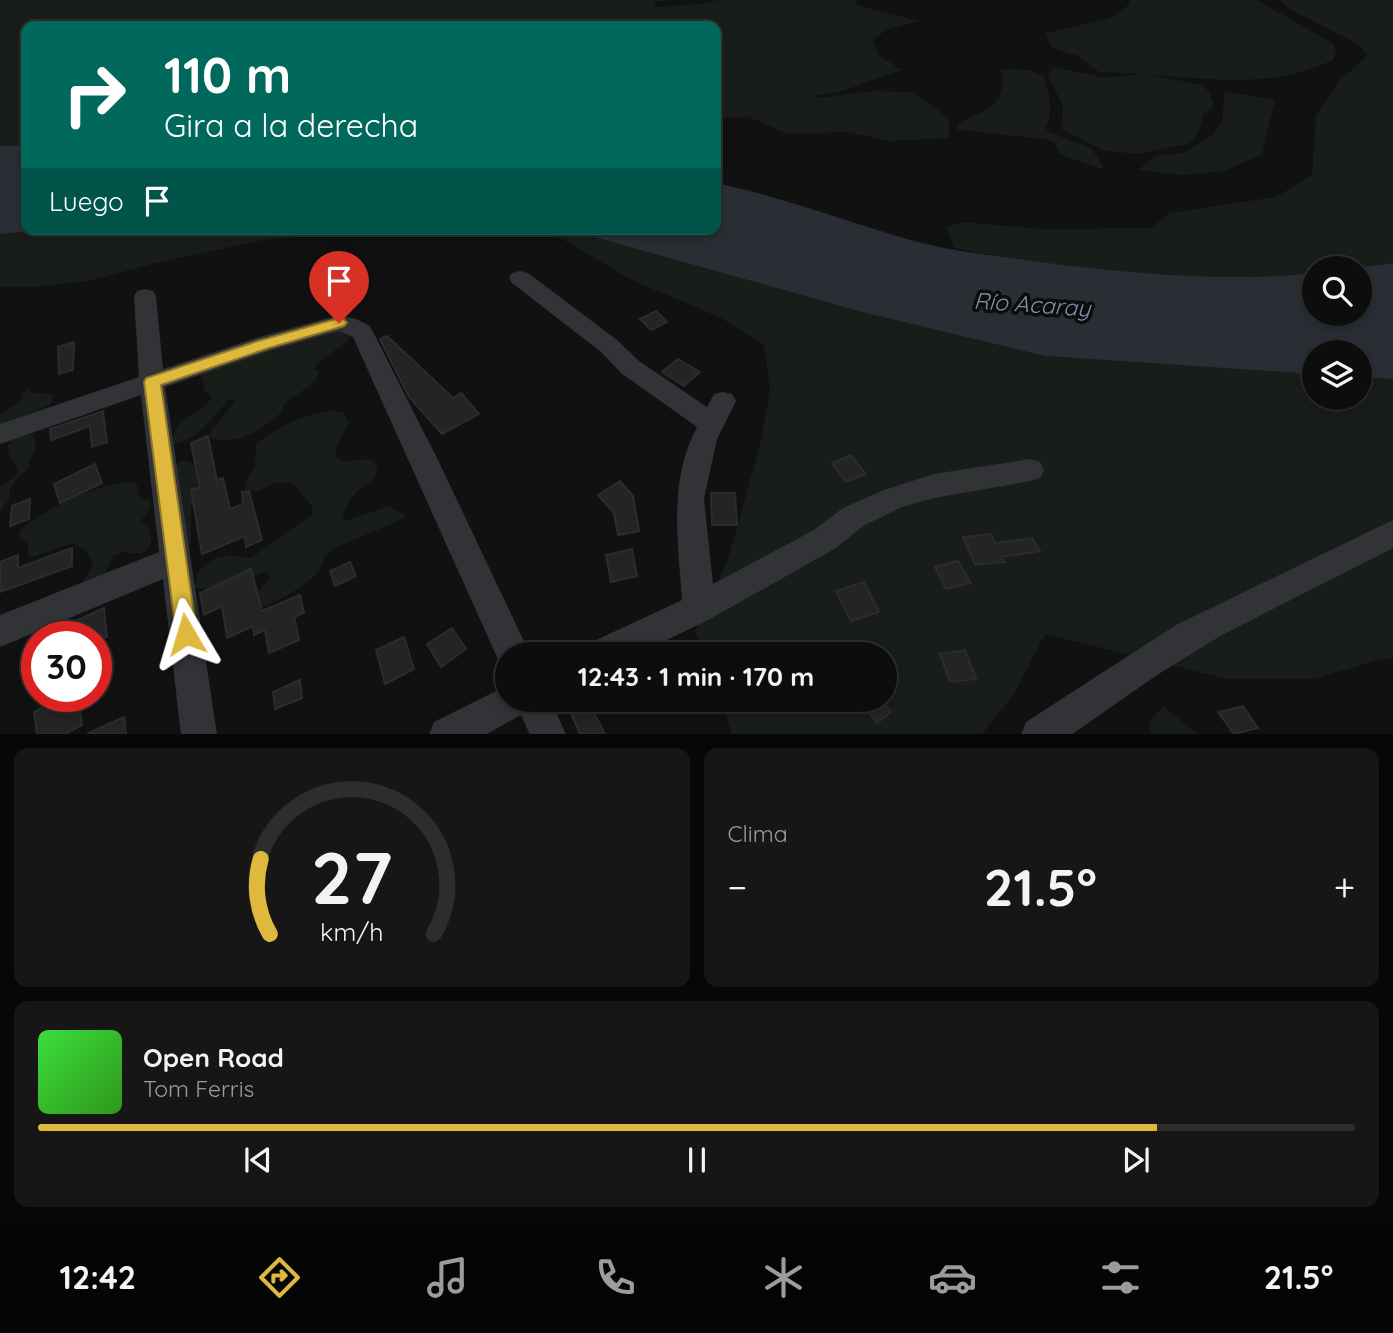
<!DOCTYPE html>
<html lang="es">
<meta charset="utf-8">
<style>
body{margin:0;font-family:Quicksand,sans-serif;background:#161617;color:#f1f3f6;height:100vh;display:flex;flex-direction:column;font-size:26px;white-space:nowrap}
*{box-sizing:border-box;margin:0}
p{font-size:23px;color:#9a9c9e}
.icon{flex:none;width:38px;height:38px;fill:none;stroke:currentColor;stroke-width:2;stroke-linecap:round;stroke-linejoin:round}
.map{position:relative;height:734px;overflow:hidden}
.sheet{display:flex;flex-direction:column;gap:14px;padding:14px;background:#070708;flex:1}
.sheet>*{flex:none}
.hud{position:absolute;left:21px;top:21px;width:700px;height:214px;border-radius:14px;box-shadow:0 4px 10px #0003,0 0 0 2px #2d2d2e;background:#00695c;color:#fff;overflow:hidden}
.buttons{position:absolute;left:1302px;top:256px;display:grid;gap:14px}
.buttons a{display:grid;place-items:center;width:70px;height:70px;border-radius:50%;background:#0d0d0e;box-shadow:0 4px 10px #0003,0 0 0 2px #2d2d2e;font-size:35px}
.speed{position:absolute;left:21px;top:621px;display:flex;gap:14px;font-size:35px;font-weight:700;text-align:center}
.speed>*{display:grid;place-content:center;width:91px;height:91px;border-radius:50%;background:#0d0d0e;box-shadow:0 4px 10px #0003,0 0 0 2px #2d2d2e;line-height:1}
.speed .limit{border:10px solid #d22;background:#fff;color:#111}
.pin{position:absolute;display:grid;place-items:center;width:60px;height:60px;color:#fff;margin:-72px -30px;border-radius:50% 50% 50% 0;rotate:-45deg;box-shadow:0 0 7px #0007}
.pin .icon{rotate:45deg}
.me{position:absolute;width:77px;margin:-38px;rotate:353deg;stroke-linejoin:round;filter:drop-shadow(0 0 5px #0008)}
.turn{display:flex;align-items:center;gap:24px;height:147px;padding:0 28px;font-size:32px}
.turn .icon{width:91px;height:91px;stroke-width:2.5}
.turn b{display:block;font-size:49px;line-height:60px}
.then{display:flex;align-items:center;height:66px;padding:0 28px;background:#0003;gap:14px;font-size:26px}
.big{font-size:52px;font-weight:700;line-height:1.1}
.sheet .tile{flex:1;display:flex;flex-direction:column;justify-content:center;gap:10px;min-width:0;padding:0 24px;border-radius:14px;background:#161617}
.sheet .dial{align-items:center;gap:0}
.dial svg{height:182px;overflow:visible;fill:none;stroke:#2d2d2e;stroke-width:7;stroke-linecap:round;text-anchor:middle}
.dial text{fill:#f1f3f6;stroke:none}
.song{display:flex;align-items:center;gap:21px}
.cover{width:84px;height:84px;border-radius:10px;background:linear-gradient(135deg,hsl(120 70% 55%),hsl(110 70% 35%))}
.played{height:7px;border-radius:4px;background:linear-gradient(90deg,#deb93d 85%,#2d2d2e 85%)}
.keys{display:flex;justify-content:space-around;direction:ltr}
.heat{display:flex;justify-content:space-between;align-items:center;font-size:38px;direction:ltr}
.sheet .tiles{flex:1;display:grid;gap:14px;grid-template-columns:1fr 1fr}
.tile:last-child{grid-column:span 2}
.trip{position:absolute;left:495px;top:642px;width:402px;height:70px;border-radius:35px;background:#0d0d0e;box-shadow:0 4px 10px #0003,0 0 0 2px #2d2d2e;font-weight:700;line-height:70px;text-align:center}
.tab-bar{display:flex;height:112px;justify-content:space-around;align-items:center;background:#050506;color:#9a9c9e}
.tab-bar .icon{width:49px;height:49px}
.tab-bar .current{color:#deb93d}
.tab-bar b{font-size:32px;color:#f1f3f6}
.map>svg:first-child{display:block}
</style>
<div class="map">
<svg width="1393" height="735" viewBox="0 0 1393 735">
<rect width="100%" height="100%" fill="#111112"/>
<g fill="#181d19">
<path d="M0,0H675L657,1L653,7L701,4L718,0H855L857,5L918,21L886,30L873,40L878,55L902,70L839,92L812,96L818,98L872,91L912,92L949,118V138L888,141L849,132L787,134L747,116L716,120V26H26V145L0,146Z"/>
<path d="M1129,0H1257L1334,44L1336,53L1333,60C1272,89 1215,79 1151,75L1204,85L1213,100V108L1204,113L1198,133L1190,143L1139,154L1105,151L1061,129L1063,107L1048,75L1053,67L1106,78L1143,74L1099,72L1078,56L1052,48L1045,33L1110,18L1130,4Z"/>
<path d="M1279,0H1393V263L1356,268H1314V273C1204,285 1063,270 954,248L946,227L961,222L1042,229L1152,228L1169,213L1276,197L1312,175L1316,116L1338,82L1368,55L1356,43L1289,9Z"/>
<path d="M1001,69L1030,70L1044,76C1048,94 1055,111 1045,128L1051,133L1091,148L1104,168L1101,169L1059,154L1055,143L1044,139L958,130L956,125C981,110 1010,109 1001,69Z"/>
<path d="M1225,92L1275,100L1261,155L1225,171L1181,175L1138,170L1155,156L1184,153L1212,135L1222,122Z"/>
<path d="M59,229H372L258,241L151,264L90,281L33,287H0V234Z"/>
<path d="M526,229H565L862,312L1045,356L1314,374V397H1360V377L1393,379V659H1382L1314,679H1227L1045,634L1014,694L982,734H732L720,700H886V654H704L695,631L728,560L761,441L770,390L764,345L721,318L632,280L562,239Z"/>
<path d="M321,324L348,333L350,337C340,351 323,354 314,369L319,372C313,391 292,392 282,408L284,410C266,427 236,448 210,438V432L236,400L229,399C216,415 193,444 172,444C174,414 201,417 212,397L203,390L204,380L199,374Z"/>
<path d="M31,387L30,393L53,394L51,404L0,426V414L17,404L23,397L22,393Z"/>
<path d="M331,411L343,412L349,423L337,445L335,456L344,461L370,459L377,466C377,483 366,482 356,493C350,498 346,508 343,514L344,521L390,506L407,517L335,548L324,558C324,579 276,602 259,608L249,601L269,579L268,571L220,589L195,588L197,573C217,553 224,553 251,558L313,514L311,505L293,483H274L259,491L245,489L248,476L255,466L256,444C275,428 306,413 331,411Z"/>
<path d="M29,432L35,438L36,449L29,462L30,467L15,481L10,489L9,499L0,512V486L13,478L18,471C12,459 4,452 11,438Z"/>
<path d="M183,460L199,465L206,481L191,506V544L179,549L174,466Z"/>
<path d="M134,482L138,487V493L142,498L150,500L151,507L140,522C151,526 152,535 150,547L142,554L124,552L113,556L105,574L85,586L84,578L91,570L93,562L85,550L73,543L30,558L27,552L28,544L19,536L21,529C52,506 94,484 134,482Z"/>
<path d="M1163,706L1194,732L1197,734H1151L1149,723Z"/>
</g>
<g fill="#292e34">
<path d="M26,145V229H59L0,234V146Z"/>
<path d="M716,183C783,197 847,222 914,241C954,252 998,256 1039,262C1129,273 1224,283 1314,273V313H1360V268H1356L1393,263V379L1360,377V352H1314V374L1045,356L862,312L565,229H716Z"/>
</g>
<g fill="#242426" stroke="#2c2b2e" stroke-width="2">
<path d="M656,311L667,322L651,330L640,319Z"/>
<path d="M387,336L453,398L461,393L479,414L442,434L409,397L380,339Z"/>
<path d="M74,342L73,370L59,374L58,347Z"/>
<path d="M678,359L700,372L684,386L662,372Z"/>
<path d="M103,411L107,442L92,447L90,426L51,440L50,429Z"/>
<path d="M208,436L217,480L223,478L230,509L243,504L242,492L249,491L262,540L246,547L245,536L202,554L191,490L200,487L191,443Z"/>
<path d="M851,455L866,474L846,482L832,463Z"/>
<path d="M95,464L102,483L60,503L54,484Z"/>
<path d="M620,481L633,496L639,531L618,535L614,513L598,495Z"/>
<path d="M711,493H735L737,525H712Z"/>
<path d="M30,499L29,519L10,526L12,506Z"/>
<path d="M991,534L995,543L1032,538L1040,551L1001,557L1004,562L975,565L963,537Z"/>
<path d="M72,548V566L0,592V562L18,555V568Z"/>
<path d="M632,549L637,576L611,582L606,555Z"/>
<path d="M958,561L971,583L946,589L935,567Z"/>
<path d="M350,562L356,576L335,586L330,571Z"/>
<path d="M251,569L262,611L300,595L304,613L294,617L299,640L269,653L265,630L254,635L253,626L227,638L222,606L204,615L200,593Z"/>
<path d="M864,582L879,612L851,621L836,591Z"/>
<path d="M104,608L107,637H40Z"/>
<path d="M452,628L466,649L441,667L427,644Z"/>
<path d="M404,637L414,669L385,684L376,650Z"/>
<path d="M965,650L976,679L950,682L940,654Z"/>
<path d="M300,680L302,698L275,709L273,692Z"/>
<path d="M64,696H77L82,725L65,734H37L34,712Z"/>
<path d="M565,700H587L605,734H580Z"/>
<path d="M859,700H881L891,712L877,723Z"/>
<path d="M1243,706L1258,728L1234,734L1218,712Z"/>
<path d="M124,717L126,734H87Z"/>
</g>
<g fill="none" stroke-linecap="round" stroke-linejoin="round">
<g fill="#323337" fill-rule="evenodd">
<path d="M520,271L528,273L617,340L639,361L707,407L714,394L723,392L732,394L736,401L717,439L704,499L713,584L814,530L843,508L884,490L934,474L1030,459L1040,462L1044,470L1040,478L1030,481L934,498L902,507L863,526L836,548L710,619L638,654H587L592,642L682,600C678,540 668,482 697,427L621,373L601,352L512,283L509,278L512,273Z"/>
<path d="M145,289L153,291L156,296L163,369L256,338L339,315L356,319L370,326L438,460L530,654H508V668L501,666L353,337L339,331L272,350L165,387L217,735H181L163,579L0,647V615L159,552L141,395L0,444V424L139,377L134,296L137,291Z"/>
<path d="M1393,520V548L1222,635L1157,675L1071,735H1021L1026,722L1176,625Z"/>
<path d="M508,685V700H551L566,735H530L521,715L485,735H429L434,722Z"/>
</g>
</g>
<path fill="#deb93d" stroke="#907828" stroke-width="2" d="M339,318L344,319L347,323L344,326L269,348L161,385L197,634L194,641L186,644L179,641L176,634L144,382L146,378L258,341Z"/>
<g text-anchor="middle" dominant-baseline="central" stroke-width="7" stroke-linejoin="round" paint-order="stroke">
<g font-size="23" font-style="italic" fill="#7e91aa" stroke="#0c0c0d">
<text transform="translate(1032 304) rotate(4)">Río Acaray</text>
</g>
</g>
</svg>
<div class="buttons">
<a><svg class="icon" aria-label="search" viewBox="0 0 24 24"><circle cx="10" cy="10" r="6"/><path d="M15 15l6 6"/></svg></a>
<a><svg class="icon" aria-label="layers" viewBox="0 0 24 24"><path d="M12 4l9 5-9 5-9-5zM3 14l9 5 9-5"/></svg></a>
</div>
<div class="speed"><div class="limit">30</div></div>
<div class="pin" style="left:339px;top:323px;background:#d93025"><svg class="icon" aria-label="arrive" viewBox="0 0 24 24"><path d="M6 21V4h12l-3 4 3 4H6"/></svg></div>
<svg class="me" style="left:186px;top:634px" viewBox="-20 -20 40 40"><path d="M0-17L14 15 0 8-14 15z" fill="#deb93d" stroke="#fff" stroke-width="4"/></svg>
<div class="trip">12:43 · 1 min · 170 m</div>
<div class="hud">
<div class="turn"><svg class="icon" aria-label="right" viewBox="0 0 24 24"><path d="M7 20v-9h11M14 6l5 5-5 5"/></svg><div><b>110 m</b>Gira a la derecha</div></div>
<div class="then">Luego<svg class="icon" aria-label="arrive" viewBox="0 0 24 24"><path d="M6 21V4h12l-3 4 3 4H6"/></svg></div>
</div>
</div>
<section class="sheet">
<div class="tiles">
<div class="tile dial"><svg viewBox="0 0 100 80">
<path d="M14 69A42 42 0 1 1 86 69"/>
<path d="M14 69A42 42 0 0 1 10 36" stroke="#deb93d"/>
<text x="50" y="56" font-size="32" font-weight="700">27</text>
<text x="50" y="72" font-size="11">km/h</text>
</svg></div>
<div class="tile"><p>Clima</p>
<div class="heat"><a>−</a><b class="big">21.5°</b><a>+</a></div>
</div>
<div class="tile">
<div class="song"><i class="cover"></i><div><b>Open Road</b><p>Tom Ferris</p></div></div>
<div class="played"></div>
<div class="keys"><svg class="icon" aria-label="previous" viewBox="0 0 24 24"><path d="M18 5L8 12l10 7zM5 5v14"/></svg><svg class="icon" aria-label="pause" viewBox="0 0 24 24"><path d="M8 5v14M16 5v14"/></svg><svg class="icon" aria-label="next" viewBox="0 0 24 24"><path d="M6 5l10 7-10 7zM19 5v14"/></svg></div>
</div>
</div>
</section>
<nav class="tab-bar">
<b>12:42</b>
<svg class="icon current" aria-label="directions" viewBox="0 0 24 24"><path d="M12 3l9 9-9 9-9-9zM9 14v-3h6M13 9l2 2-2 2"/></svg>
<svg class="icon" aria-label="music" viewBox="0 0 24 24"><path d="M9 18V5l10-2v13"/><circle cx="6" cy="18" r="3"/><circle cx="16" cy="16" r="3"/></svg>
<svg class="icon" aria-label="phone" viewBox="0 0 24 24"><path d="M5 4h4l2 5-3 2q2 4 5 5l2-3 5 2v4C11 20 4 13 5 4z"/></svg>
<svg class="icon" aria-label="climate" viewBox="0 0 24 24"><path d="M12 3v18M4 7l16 10M4 17L20 7"/></svg>
<svg class="icon" aria-label="car" viewBox="0 0 24 24"><path d="M5 17H2v-5l4-1 3-4h7l3 4 3 1v5h-3M9 17h6M6 11h13"/><circle cx="7" cy="17" r="2"/><circle cx="17" cy="17" r="2"/></svg>
<svg class="icon" aria-label="filters" viewBox="0 0 24 24"><path d="M4 7h16M4 17h16"/><circle cx="9" cy="7" r="2"/><circle cx="15" cy="17" r="2"/></svg>
<b>21.5°</b>
</nav>
